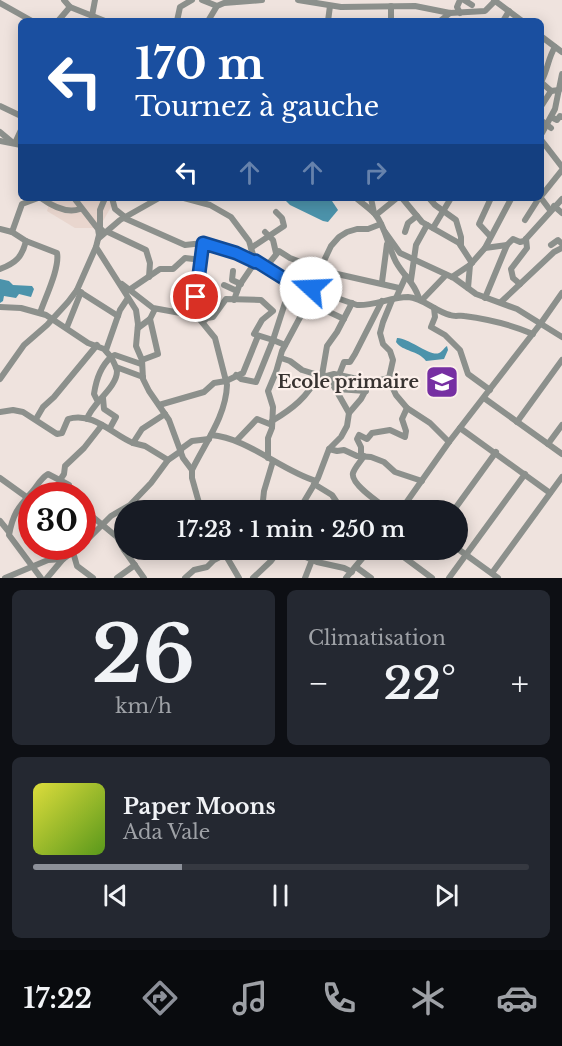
<!DOCTYPE html>
<html lang="fr">
<meta charset="utf-8">
<style>
body{margin:0;font-family:"Libre Baskerville",serif;background:#242831;color:#f1f3f6;height:100vh;display:flex;flex-direction:column;font-size:22px;white-space:nowrap}
*{box-sizing:border-box;margin:0}
p{font-size:20px;color:#9ea1a6}
.icon{flex:none;width:33px;height:33px;fill:none;stroke:currentColor;stroke-width:2;stroke-linecap:round;stroke-linejoin:round}
.map{position:relative;height:578px;overflow:hidden}
.sheet{display:flex;flex-direction:column;gap:12px;padding:12px;background:#0d0f14;flex:1}
.sheet>*{flex:none}
.guide{position:absolute;left:18px;top:18px;width:526px;height:183px;border-radius:9px;box-shadow:0 3px 15px #0003;background:#1a4fa0;color:#fff;overflow:hidden}
.speed{position:absolute;left:18px;top:482px;display:flex;gap:12px;font-size:30px;font-weight:700;text-align:center}
.speed>*{display:grid;place-content:center;width:78px;height:78px;border-radius:50%;background:#171b24;box-shadow:0 3px 15px #0003;line-height:1}
.speed .limit{border:9px solid #d22;background:#fff;color:#111}
.pin{position:absolute;display:grid;place-items:center;width:51px;height:51px;color:#fff;margin:-26px;border:3px solid #fff;border-radius:50%;box-shadow:0 2px 6px #0007}
.me{position:absolute;width:66px;margin:-33px;rotate:290deg;stroke-linejoin:round;filter:drop-shadow(0 0 4px #0008)}
.turn{display:flex;align-items:center;gap:21px;height:126px;padding:0 18px;font-size:27px}
.turn .icon{width:78px;height:78px;stroke-width:2.5}
.turn b{display:block;font-size:42px;line-height:51px}
.lanes{display:flex;align-items:center;height:57px;padding:0 18px;background:#0003;justify-content:center;gap:30px;direction:ltr}
.lanes .off{opacity:.35}
.big{font-size:45px;font-weight:600;line-height:1.1}
.sheet .card{flex:1;display:flex;flex-direction:column;justify-content:center;gap:9px;min-width:0;padding:0 21px;border-radius:9px;background:#242831}
.sheet .dial{align-items:center;gap:0}
.dial b{font-size:78px;line-height:1}
.song{display:flex;align-items:center;gap:18px}
.cover{width:72px;height:72px;border-radius:9px;background:linear-gradient(135deg,hsl(60 70% 55%),hsl(90 70% 35%))}
.played{height:6px;border-radius:3px;background:linear-gradient(90deg,#8c9099 30%,#363941 30%)}
.keys{display:flex;justify-content:space-around;direction:ltr}
.heat{display:flex;justify-content:space-between;align-items:center;font-size:33px;direction:ltr}
.sheet .tiles{flex:1;display:grid;gap:12px;grid-template-columns:1fr 1fr}
.card:last-child{grid-column:span 2}
.trip{position:absolute;left:114px;top:500px;width:354px;height:60px;border-radius:30px;background:#171b24;box-shadow:0 3px 15px #0003;font-weight:600;line-height:60px;text-align:center}
.menu{display:flex;height:96px;justify-content:space-around;align-items:center;background:#090b0e;color:#9ea1a6}
.menu .icon{width:42px;height:42px}
.menu .active{color:#8c9099}
.menu b{font-size:27px;color:#f1f3f6}
.map>svg:first-child{display:block}
</style>
<div class="map">
<svg width="562" height="578" viewBox="0 0 562 578">
<rect width="100%" height="100%" fill="#efe3de"/>
<path fill="#e9d6ce" d="M51,198H113L111,207L99,228H75L47,211Z"/>
<g fill="#4c93ab">
<path d="M283,198H330L338,210L328,222L323,221L290,205Z"/>
<path d="M0,279L9,281L13,285L32,286L34,289L31,297L19,294L16,298L4,296L3,301L0,303Z"/>
<path d="M397,338C407,337 431,357 439,353C442,352 444,348 447,346L448,350L444,359L426,361C418,350 403,352 396,342Z"/>
</g>
<g fill="none" stroke-linecap="round" stroke-linejoin="round">
<g stroke="#8c908c" stroke-width="6">
<path d="M64,0L70,7"/>
<path d="M202,0L217,6"/>
<path d="M298,0L341,7L415,6L450,13L485,11L495,1"/>
<path d="M464,0L472,5"/>
<path d="M494,0L522,21"/>
<path d="M0,3L32,21"/>
<path d="M391,6V21"/>
<path d="M460,13L457,7L460,0"/>
<path d="M92,16L95,0"/>
<path d="M58,21L70,7L105,21"/>
<path d="M177,21L180,7L192,0"/>
<path d="M208,21L217,6L224,3L262,0"/>
<path d="M328,21L330,6"/>
<path d="M440,21L450,13"/>
<path d="M503,21L509,11"/>
<path d="M542,37L562,52"/>
<path d="M542,80C548,69 548,58 555,47"/>
<path d="M542,83L551,91L559,90"/>
<path d="M542,105L551,91"/>
<path d="M0,106L21,116"/>
<path d="M551,117L557,120L560,116L562,117"/>
<path d="M542,121L551,128"/>
<path d="M0,132L12,142"/>
<path d="M542,133L555,109L562,74"/>
<path d="M0,141L21,145"/>
<path d="M542,141L562,167"/>
<path d="M15,143L21,130"/>
<path d="M542,195L562,170"/>
<path d="M41,198C52,206 66,214 80,209"/>
<path d="M74,198L98,229L99,235L96,247L136,310L138,324L136,346L142,360L143,379L149,391L169,420L183,458L192,470V478L201,510"/>
<path d="M112,198L115,209L125,217"/>
<path d="M184,198L210,205L231,217L249,241L254,258L288,281L357,305C374,306 391,297 408,297C423,298 435,311 450,315C455,317 460,315 464,316C487,319 512,325 533,334"/>
<path d="M356,198C362,203 369,208 375,214C386,227 388,247 396,262C405,278 413,280 419,298"/>
<path d="M371,198L374,213"/>
<path d="M402,198L422,222L459,243L472,263"/>
<path d="M429,198L435,205L456,220L461,237V245"/>
<path d="M541,198L550,210"/>
<path d="M554,206L562,213"/>
<path d="M376,215L397,198"/>
<path d="M124,218L185,245L203,243L211,245L255,262"/>
<path d="M525,220L539,198"/>
<path d="M433,228L451,198"/>
<path d="M0,229L12,232L26,241"/>
<path d="M103,231L100,228V210L105,198"/>
<path d="M12,232L22,204L38,198"/>
<path d="M108,232L146,250L150,263L149,277"/>
<path d="M265,232L273,240L276,253"/>
<path d="M385,232L400,253L454,278L476,294L517,309L562,337"/>
<path d="M405,232L408,223L417,216"/>
<path d="M490,236L479,224L491,198"/>
<path d="M99,238L120,220L159,198"/>
<path d="M551,245L558,240L562,244"/>
<path d="M251,248L284,226L282,218L276,212"/>
<path d="M485,248L511,199"/>
<path d="M266,267L279,251L290,258L324,271L399,288"/>
<path d="M0,269C16,263 22,257 26,241L57,253C60,268 45,298 40,313"/>
<path d="M233,271L232,280L241,284"/>
<path d="M452,277L470,265L485,248L507,245"/>
<path d="M411,280L416,245L427,225"/>
<path d="M382,282L387,244"/>
<path d="M122,284L153,308L197,316L215,338L227,385C226,416 205,443 192,470"/>
<path d="M520,284L513,278L511,269L527,248L526,239"/>
<path d="M224,285L237,291"/>
<path d="M468,288L470,265"/>
<path d="M77,290L118,316"/>
<path d="M129,290L160,269H173L185,258L202,260"/>
<path d="M396,298L406,276"/>
<path d="M485,298L507,245L513,239L520,242L524,241L562,199"/>
<path d="M234,300L239,286L256,261"/>
<path d="M392,300L383,322L380,333L383,344L390,351L393,360L389,378L390,382L396,395L407,408L430,423L449,442"/>
<path d="M422,300L446,275"/>
<path d="M308,302L344,319"/>
<path d="M501,302L554,252L562,248"/>
<path d="M0,307L21,308L46,315L88,343L104,349L111,357L115,355L141,364"/>
<path d="M434,308L435,317L431,327L445,335L460,350L468,374L490,390"/>
<path d="M194,315L203,243"/>
<path d="M203,322L207,318L213,317L226,299L261,300L273,311L262,320L254,334L273,340L285,303L299,284"/>
<path d="M67,327L81,292"/>
<path d="M138,328L150,319L155,309"/>
<path d="M106,350L120,310L128,298"/>
<path d="M281,358L290,361L302,370L318,375L327,376L334,374L372,382L389,378"/>
<path d="M142,360L158,354L150,319"/>
<path d="M116,367L143,377"/>
<path d="M236,375L241,379L256,382L273,340L285,345"/>
<path d="M322,375L327,346L337,332L352,303"/>
<path d="M339,375L344,362H350L355,354L382,301"/>
<path d="M328,376L349,413"/>
<path d="M0,379L24,345L47,325L68,302L77,290L96,247"/>
<path d="M337,389L366,391"/>
<path d="M103,398L104,409L116,417L110,428"/>
<path d="M484,398L562,454"/>
<path d="M159,405L204,392L214,383L226,381L243,373L258,336"/>
<path d="M0,412L13,410L23,412L57,434L62,433L68,419C93,411 113,435 133,443L142,429L165,414"/>
<path d="M36,419L43,407L54,397L97,345"/>
<path d="M87,419C92,403 117,388 117,371C116,366 113,361 111,357C100,367 96,380 94,394L98,402"/>
<path d="M272,421C292,409 308,397 318,375"/>
<path d="M517,422L562,360"/>
<path d="M460,428L550,493"/>
<path d="M211,435C248,438 280,470 316,481"/>
<path d="M237,440L257,419L272,425"/>
<path d="M133,443L145,446L168,460"/>
<path d="M548,444L562,425"/>
<path d="M181,449L192,441L209,439"/>
<path d="M329,449L337,451L344,450L357,456L371,457L384,462L395,472L422,481"/>
<path d="M361,456V447L357,439L359,435L367,439L372,433L390,430L405,437L406,431L402,419L407,408"/>
<path d="M364,456C361,461 355,467 353,473C350,484 381,504 389,510"/>
<path d="M268,458V438L272,428L273,407L268,391L276,372L282,351L305,308L311,288L331,246L339,237L347,232L357,229H368L381,224"/>
<path d="M0,478L32,501"/>
<path d="M60,480L64,474L65,466L84,448L102,425"/>
<path d="M314,484L332,495L340,507L350,510"/>
<path d="M82,508L117,537L124,550L144,578"/>
<path d="M262,510L264,491L273,461"/>
<path d="M299,510L318,478L329,449L341,437L347,426L349,413L361,399L370,382"/>
<path d="M401,510L449,442L541,323L562,293"/>
<path d="M454,510L496,452"/>
<path d="M0,521L9,532"/>
<path d="M82,545L111,516L130,505L151,483L168,460L181,451"/>
<path d="M222,549L239,578"/>
<path d="M266,549L274,557"/>
<path d="M393,549L432,578"/>
<path d="M458,549L498,578"/>
<path d="M278,551L285,554H299L317,562L344,568L352,572"/>
<path d="M73,552L77,566L93,578"/>
<path d="M356,567L371,578"/>
<path d="M492,573L562,477"/>
<path d="M5,578L48,560L63,559"/>
<path d="M41,578L9,535C13,513 18,508 32,492C38,485 40,479 48,474L69,485L67,490L71,495"/>
<path d="M47,578L63,559L81,546"/>
<path d="M117,578L135,565"/>
<path d="M185,578L194,570L207,567L214,560L235,549"/>
<path d="M253,578L271,561L279,550"/>
<path d="M305,578L312,560"/>
<path d="M346,578L370,549"/>
<path d="M449,578L525,474"/>
</g>
</g>
<g fill="none" stroke-linecap="round" stroke-linejoin="round">
<defs>
<path id="route" d="M196,297L203,243L236,253L255,262L256,261L288,281L311,288"/>
</defs>
<use href="#route" stroke="#114b97" stroke-width="15"/>
<use href="#route" stroke="#1a73e8" stroke-width="10"/>
</g>
<defs>
<symbol id="school-square" viewBox="-11 -11 22 22"><rect x="-9" y="-9" width="18" height="18" rx="4" fill="#762fa2" stroke="#fcf0eb"/><path d="M0-5L7-2L0 1L-7-2ZM-4 1L0 2.5L4 1V4Q0 6-4 4Z" fill="#fff"/></symbol>
</defs>
<g fill-rule="evenodd">
<use href="#school-square" x="423" y="363" width="38" height="38"/>
</g>
<g text-anchor="middle" dominant-baseline="central" stroke-width="4.5" stroke-linejoin="round" paint-order="stroke">
<g font-size="18" font-weight="bold" fill="#383331" stroke="#fcf0eb" text-anchor="end">
<text x="419" y="382">Ecole primaire</text>
</g>
</g>
</svg>
<div class="speed"><div class="limit">30</div></div>
<div class="pin" style="left:196px;top:297px;background:#d93025"><svg class="icon" aria-label="arrive" viewBox="0 0 24 24"><path d="M6 21V4h12l-3 4 3 4H6"/></svg></div>
<svg class="me" style="left:311px;top:288px" viewBox="-20 -20 40 40"><circle r="19" fill="#fff"/><path d="M0-13L10 11 0 6-10 11z" fill="#1a73e8"/></svg>
<div class="trip">17:23 · 1 min · 250 m</div>
<div class="guide">
<div class="turn"><svg class="icon" aria-label="left" viewBox="0 0 24 24"><path d="M17 20v-9H6M10 6l-5 5 5 5"/></svg><div><b>170 m</b>Tournez à gauche</div></div>
<div class="lanes"><svg class="icon" aria-label="left" viewBox="0 0 24 24"><path d="M17 20v-9H6M10 6l-5 5 5 5"/></svg><svg class="icon off" aria-label="ahead" viewBox="0 0 24 24"><path d="M12 20V5M6 11l6-6 6 6"/></svg><svg class="icon off" aria-label="ahead" viewBox="0 0 24 24"><path d="M12 20V5M6 11l6-6 6 6"/></svg><svg class="icon off" aria-label="right" viewBox="0 0 24 24"><path d="M7 20v-9h11M14 6l5 5-5 5"/></svg></div>
</div>
</div>
<section class="sheet">
<div class="tiles">
<div class="card dial"><b>26</b><p>km/h</p></div>
<div class="card"><p>Climatisation</p>
<div class="heat"><a>−</a><b class="big">22°</b><a>+</a></div>
</div>
<div class="card">
<div class="song"><i class="cover"></i><div><b>Paper Moons</b><p>Ada Vale</p></div></div>
<div class="played"></div>
<div class="keys"><svg class="icon" aria-label="previous" viewBox="0 0 24 24"><path d="M18 5L8 12l10 7zM5 5v14"/></svg><svg class="icon" aria-label="pause" viewBox="0 0 24 24"><path d="M8 5v14M16 5v14"/></svg><svg class="icon" aria-label="next" viewBox="0 0 24 24"><path d="M6 5l10 7-10 7zM19 5v14"/></svg></div>
</div>
</div>
</section>
<nav class="menu">
<b>17:22</b>
<svg class="icon active" aria-label="directions" viewBox="0 0 24 24"><path d="M12 3l9 9-9 9-9-9zM9 14v-3h6M13 9l2 2-2 2"/></svg>
<svg class="icon" aria-label="music" viewBox="0 0 24 24"><path d="M9 18V5l10-2v13"/><circle cx="6" cy="18" r="3"/><circle cx="16" cy="16" r="3"/></svg>
<svg class="icon" aria-label="phone" viewBox="0 0 24 24"><path d="M5 4h4l2 5-3 2q2 4 5 5l2-3 5 2v4C11 20 4 13 5 4z"/></svg>
<svg class="icon" aria-label="climate" viewBox="0 0 24 24"><path d="M12 3v18M4 7l16 10M4 17L20 7"/></svg>
<svg class="icon" aria-label="car" viewBox="0 0 24 24"><path d="M5 17H2v-5l4-1 3-4h7l3 4 3 1v5h-3M9 17h6M6 11h13"/><circle cx="7" cy="17" r="2"/><circle cx="17" cy="17" r="2"/></svg>
</nav>
